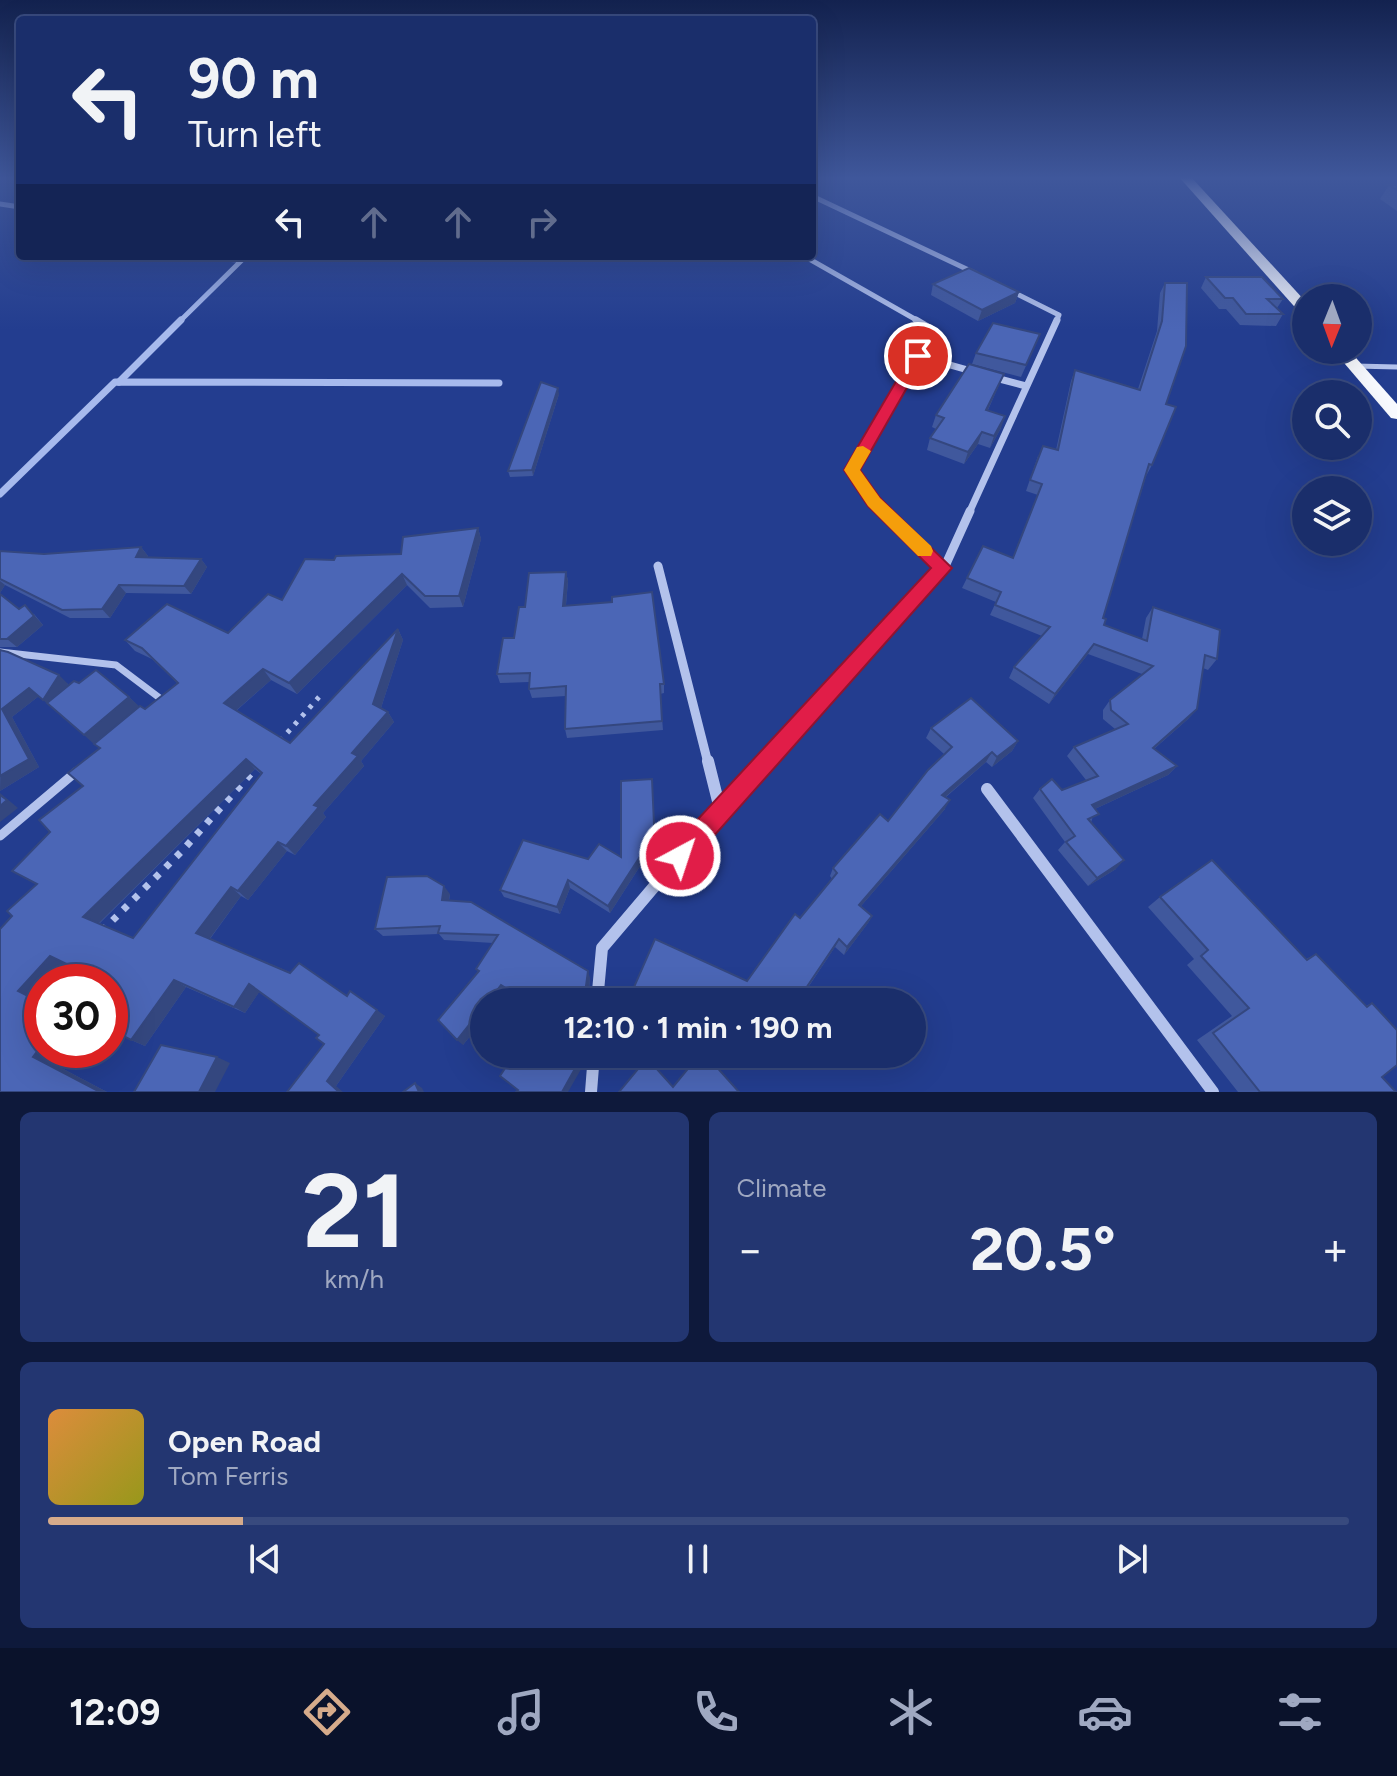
<!DOCTYPE html>
<meta charset="utf-8">
<style>
body{margin:0;font-family:Figtree,sans-serif;background:#233671;color:#f1f3f6;height:100vh;display:flex;flex-direction:column;font-size:30px;white-space:nowrap}
*{box-sizing:border-box;margin:0}
p{font-size:26px;color:#9fa8c1}
.icon{flex:none;width:44px;height:44px;fill:none;stroke:currentColor;stroke-width:2;stroke-linecap:round;stroke-linejoin:round}
.map{position:relative;height:1092px;overflow:hidden}
.panel{display:flex;flex-direction:column;gap:20px;padding:20px;background:#0e193b;flex:1}
.panel>*{flex:none}
.top-card{position:absolute;left:16px;top:16px;width:800px;height:244px;border-radius:8px;box-shadow:0 8px 32px #0002,0 0 0 2px #384a7e;background:#1a2e6b;color:#f1f3f6;overflow:hidden}
.needle{width:52px;rotate:181deg}
.buttons{position:absolute;left:1292px;top:284px;display:grid;gap:16px}
.buttons a{display:grid;place-items:center;width:80px;height:80px;border-radius:50%;background:#1a2e6b;box-shadow:0 8px 32px #0002,0 0 0 2px #384a7e;font-size:40px}
.speed{position:absolute;left:24px;top:964px;display:flex;gap:16px;font-size:40px;font-weight:700;text-align:center}
.speed>*{display:grid;place-content:center;width:104px;height:104px;border-radius:50%;background:#1a2e6b;box-shadow:0 8px 32px #0002,0 0 0 2px #384a7e;line-height:1}
.speed .limit{border:12px solid #d22;background:#fff;color:#111}
.pin{position:absolute;display:grid;place-items:center;width:68px;height:68px;color:#fff;margin:-34px;border:4px solid #fff;border-radius:50%;box-shadow:0 2px 8px #0007}
.me{position:absolute;width:88px;margin:-44px;rotate:40deg;stroke-linejoin:round;filter:drop-shadow(0 0 6px #0008)}
.turn{display:flex;align-items:center;gap:28px;height:168px;padding:0 40px;font-size:36px}
.turn .icon{width:104px;height:104px;stroke-width:2.5}
.turn b{display:block;font-size:56px;line-height:68px}
.lanes{display:flex;align-items:center;height:76px;padding:0 40px;background:#0003;justify-content:center;gap:40px;direction:ltr}
.lanes .off{opacity:.35}
.big{font-size:60px;font-weight:700;line-height:1.1}
.panel .tile{flex:1;display:flex;flex-direction:column;justify-content:center;gap:12px;min-width:0;padding:0 28px;border-radius:12px;background:#233671}
.panel .dial{align-items:center;gap:0}
.dial b{font-size:104px;line-height:1}
.song{display:flex;align-items:center;gap:24px}
.cover{width:96px;height:96px;border-radius:12px;background:linear-gradient(135deg,hsl(30 70% 55%),hsl(60 70% 35%))}
.played{height:8px;border-radius:4px;background:linear-gradient(90deg,#d6ab8b 15%,#384a7e 15%)}
.keys{display:flex;justify-content:space-around;direction:ltr}
.heat{display:flex;justify-content:space-between;align-items:center;font-size:44px;direction:ltr}
.panel .tiles{flex:1;display:grid;gap:20px;grid-template-columns:1fr 1fr}
.tile:last-child{grid-column:span 2}
.trip{position:absolute;left:470px;top:988px;width:456px;height:80px;border-radius:40px;background:#1a2e6b;box-shadow:0 8px 32px #0002,0 0 0 2px #384a7e;font-weight:700;line-height:80px;text-align:center}
.tab-bar{display:flex;height:128px;justify-content:space-around;align-items:center;background:#0a122b;color:#9fa8c1}
.tab-bar .icon{width:56px;height:56px}
.tab-bar .on{color:#d6ab8b}
.tab-bar b{font-size:36px;color:#f1f3f6}
.map>svg:first-child{display:block}
</style>
<div class="map">
<svg width="1397" height="1092" viewBox="0 0 1397 1092">
<rect width="100%" height="100%" fill="#233d8f"/>
<g fill="none" stroke-linecap="round" stroke-linejoin="round">
<g stroke="#a7baed" stroke-width="5">
<path d="M0,204L20,207"/>
<path d="M152,256L242,260L179,322"/>
</g>
<g stroke="#a7baed" stroke-width="7">
<path d="M119,382L181,320"/>
<path d="M0,494L115,382L499,383"/>
</g>
<path stroke="#b3c2ec" stroke-width="5" stroke-dasharray="4 7" stroke-linecap="butt" d="M280,741L319,697"/>
<g stroke="#b3c2ec" stroke-width="7" stroke-dasharray="6 9" stroke-linecap="butt">
<path d="M102,931L182,851L257,767"/>
<path d="M52,982L73,961"/>
</g>
<path stroke="#b3c2ec" stroke-width="5" d="M1355,366L1397,367"/>
<path stroke="#b3c2ec" stroke-width="7" d="M0,652L116,665L161,699L159,702"/>
<path stroke="#b3c2ec" stroke-width="9" d="M0,836L77,771"/>
<g stroke="#b3c2ec" stroke-width="5">
<path d="M812,192L814,197L975,273"/>
<path d="M804,256L920,322"/>
<path d="M1009,290L1059,315L1056,322"/>
</g>
<g stroke="#b3c2ec" stroke-width="7">
<path d="M918,356L975,372"/>
<path d="M992,377L1026,386"/>
<path d="M885,513L852,470L933,330L916,320"/>
<path d="M969,513L1057,320"/>
</g>
<g stroke="#b3c2ec" stroke-width="9">
<path d="M883,511L942,568"/>
<path d="M658,566L708,763"/>
<path d="M762,763L946,564L970,511"/>
</g>
<g stroke="#b3c2ec" stroke-width="12">
<path d="M987,789L1213,1092"/>
<path d="M720,809L764,761"/>
<path d="M597,1002L602,948L720,809L708,761"/>
<path d="M591,1092L594,1054"/>
</g>
<g fill="#f8faff" fill-rule="evenodd">
<path d="M1179,177H1191L1306,302V315L1301,314Z"/>
<path d="M1333,350H1349L1397,404V419L1391,418Z"/>
</g>
</g>
<g fill="#40589d" fill-rule="evenodd">
<path d="M1389,185H1397V211L1380,199Z"/>
<path d="M1206,277L1283,299L1277,308L1283,314L1276,326L1240,325L1226,309H1219L1201,288Z"/>
<path d="M1165,283L1166,404L1152,465L1146,476L1103,618L1104,625L1142,639L1146,618L1153,607L1217,659L1208,670L1203,668L1197,709L1188,719L1154,749L1177,766L1168,775L1095,809L1091,823L1116,869L1088,886L1058,850L1065,842L1033,798L1040,789L1062,790L1086,780L1067,756L1074,747L1115,729L1103,719V710L1110,700L1142,674L1088,654L1049,704L1009,678L1014,667L1042,636L990,615L996,602L962,588L967,578L1013,557L1038,495L1026,491L1038,456L1056,450L1071,381L1075,370L1138,389L1157,331L1160,293Z"/>
<path d="M933,284L1019,292L1015,303L978,321L931,295Z"/>
<path d="M1040,334L1021,377L972,364L976,353Z"/>
<path d="M999,385L988,410L1001,428L990,448L978,444L964,464L927,450L930,438L936,429L932,427L936,415Z"/>
<path d="M559,394L533,476L510,477L508,471Z"/>
<path d="M478,528L481,539L463,607L430,608L407,585L297,694L271,680L236,711L290,743L398,629L403,640L381,708L388,712L394,722L361,761L364,766L323,813L326,817L295,855L287,851L248,900L241,896L210,939L347,996L385,1016L336,1086L287,1092L324,1044L319,1035L259,992L245,1013L186,987L145,1046L131,1040L110,982L65,963L35,998L42,1050H59L50,1062L107,1092H0L12,916L36,884L12,871L50,832L83,786L100,748L39,696L12,717L39,767L0,791V650L68,684L65,688L79,683L129,697L139,707L145,709L177,683L152,659L135,651L125,640L228,633L282,600L334,560L401,554ZM255,769L261,774L133,938L99,924Z"/>
<path d="M141,547L148,556V557L201,559L207,567L191,594L126,593L110,618H70L5,585L0,593V551L44,554Z"/>
<path d="M566,572L568,581L566,605L664,684V693L660,694L663,730L567,738L565,729L566,696L532,698L529,689V682L500,683L497,674L514,638L525,607Z"/>
<path d="M0,594L19,609L34,614L43,625L17,647H0Z"/>
<path d="M931,728L1018,741L1012,751L992,767L986,762L946,797L945,809L861,906L872,916L868,923L844,955L835,947L799,1001L800,1002H653L635,993L634,987L747,981L832,879L830,876L833,868L888,821L944,754L926,738Z"/>
<path d="M654,824H665L664,853L660,861L644,860L610,913L570,888L560,914L504,897L500,890L588,859L621,857Z"/>
<path d="M450,894L449,901L590,978L589,992L584,1002H522L506,992L498,1002H484V1019L463,1045L478,972L476,969L493,943L444,940L439,934L383,936L375,929Z"/>
<path d="M1160,897L1306,959L1316,954L1366,1006L1372,1003L1382,1077L1396,1092H1238L1197,1040L1232,1016L1187,965L1194,959L1148,907Z"/>
<path d="M758,1054H769L764,1060Z"/>
</g>
<g fill="#34477f">
<path d="M1019,292L1015,303L978,321L982,310Z"/>
<path d="M1004,374L999,385L982,422L986,410Z"/>
<path d="M558,388L559,394L533,476L532,470Z"/>
<path d="M1005,416L1001,428L990,448L994,436Z"/>
<path d="M982,432L978,444L964,464L968,452Z"/>
<path d="M478,528L481,539L463,607L459,596Z"/>
<path d="M141,547L148,556L143,566L136,557Z"/>
<path d="M201,559L207,567L191,594L184,586Z"/>
<path d="M566,572L568,581L565,615L563,606Z"/>
<path d="M402,574L407,585L297,694L289,683Z"/>
<path d="M0,581L5,585L0,593Z"/>
<path d="M119,585L126,593L110,618L102,609Z"/>
<path d="M25,605L43,625L17,647L7,639Z"/>
<path d="M398,629L403,640L379,714L373,704Z"/>
<path d="M1094,644L1088,654L1049,704L1055,694Z"/>
<path d="M263,669L271,680L232,714L224,703Z"/>
<path d="M59,675L68,684L52,708L43,700Z"/>
<path d="M29,688L39,696L12,717L39,767L0,791L2,709Z"/>
<path d="M129,697L141,708L96,746L84,735Z"/>
<path d="M1197,709L1188,719L1144,757L1153,748Z"/>
<path d="M388,712L394,722L361,761L364,766L323,813L326,817L295,855L286,846L352,753Z"/>
<path d="M1018,741L1012,751L992,767L997,757Z"/>
<path d="M992,752L986,762L937,804L942,795Z"/>
<path d="M246,759L255,769L97,925L83,917Z"/>
<path d="M1177,766L1168,775L1084,814L1092,805Z"/>
<path d="M0,793L18,808L0,822Z"/>
<path d="M950,800L945,809L855,913L859,905Z"/>
<path d="M665,824L664,853L660,861L659,853Z"/>
<path d="M278,842L287,851L248,900L238,891Z"/>
<path d="M643,852L644,860L610,913L608,906Z"/>
<path d="M1124,860L1116,869L1088,886L1097,878Z"/>
<path d="M568,880L570,888L560,914L557,907Z"/>
<path d="M444,886L450,894L447,909L442,900Z"/>
<path d="M231,887L241,896L208,941L196,933Z"/>
<path d="M872,916L868,923L844,955L847,947Z"/>
<path d="M839,939L835,947L797,1002Z"/>
<path d="M50,956L65,963L49,982H42V990L35,998L42,1001V1003L18,991Z"/>
<path d="M588,971L590,978L589,992L584,1002H577Z"/>
<path d="M174,980L186,987L145,1046L131,1040Z"/>
<path d="M249,984L260,991L245,1013L234,1007Z"/>
<path d="M501,985L506,992L498,1002H488Z"/>
<path d="M484,1006V1019L463,1045L457,1040Z"/>
<path d="M377,1010L385,1016L336,1086L343,1092H339L327,1081Z"/>
<path d="M42,1045V1050H59L50,1062L107,1092H100L33,1057Z"/>
<path d="M217,1057L230,1063L215,1092H199Z"/>
<path d="M581,1058L584,1064L568,1092H562Z"/>
<path d="M415,1083L422,1088L424,1092H419Z"/>
</g>
<g fill="#4b66b6" stroke="#34477f" stroke-width="2" fill-rule="evenodd">
<path d="M1389,185H1397V190Z"/>
<path d="M969,268L1019,292L982,310L933,284Z"/>
<path d="M1206,277H1262L1283,299H1267L1283,314H1246L1233,298H1225Z"/>
<path d="M1165,283H1187L1186,346L1166,404L1176,407L1152,465L1149,464L1103,618L1106,619L1104,625L1147,641L1153,607L1220,630L1217,659L1205,655L1197,709L1153,748L1177,766L1092,805L1099,814L1088,819L1124,860L1097,878L1066,842L1075,836L1040,789L1052,779L1062,790L1098,776L1074,747L1128,724L1111,710L1110,700L1153,666L1094,644L1055,694L1014,667L1050,627L995,605L1001,592L967,578L983,546L1013,558L1042,484L1030,480L1043,446L1058,450L1075,370L1140,390L1162,321Z"/>
<path d="M993,323L1040,334L1026,365L976,353Z"/>
<path d="M969,364L1004,374L986,410L1005,416L994,436L982,432L968,452L930,438L944,418L936,415Z"/>
<path d="M541,382L558,388L532,470L508,471Z"/>
<path d="M478,528L459,596H425L402,574L289,683L263,669L224,703L290,743L398,629L373,704L388,712L352,753L358,756L314,805L319,807L286,846L278,842L238,891L231,887L196,933L290,973L299,963L347,996L350,991L377,1010L327,1081L339,1092H287L324,1044L316,1038L319,1035L249,984L234,1007L174,980L131,1040L110,1029V982H104L50,956L18,991L42,1003V1045L33,1057L100,1092H0V929L12,916L7,911L37,884L12,871L50,832L39,820L83,786L68,773L100,748L94,744L140,706L145,709L178,683L142,648L125,640L167,604L228,633L268,594L282,600L305,559L334,560L336,556L401,554L403,537ZM246,759L262,773L133,938L83,917Z"/>
<path d="M141,547L136,557L201,559L184,586L119,585L102,609L62,610L0,579V551L44,554Z"/>
<path d="M566,572L563,606L612,602V597L652,592L664,684H660L662,721L565,729L566,686L529,689L530,673L497,674L503,638H514L519,607H525L529,573Z"/>
<path d="M0,594L19,609L25,605L34,616L7,639H0Z"/>
<path d="M0,650L8,652L59,675L43,700L29,688L2,709L29,759L0,776Z"/>
<path d="M96,670L129,697L84,735L47,703L74,681L79,683Z"/>
<path d="M971,698L1018,741L997,757L992,752L942,795L950,800L859,905L872,916L847,947L839,939L798,1000L800,1002H714L711,999L710,1002H665L634,987L655,939L747,981L795,914L800,918L837,873L833,868L880,814L888,821L928,770L952,747L931,728Z"/>
<path d="M652,779L654,824H665L663,845L659,853L643,852L608,906L568,880L557,907L500,890L523,840L588,859L599,844L621,857V781Z"/>
<path d="M0,795L7,800L0,806Z"/>
<path d="M1212,860L1307,960L1316,954L1367,1007L1372,1003L1397,1030V1065L1382,1077L1396,1092H1260L1213,1033L1249,1008L1201,956L1208,950L1160,897Z"/>
<path d="M427,876L444,886L442,900L471,902L588,971L586,986L577,1002H528L501,985L488,1002H484V1006L457,1040L438,1020L479,971L476,969L498,935L438,933L440,926L375,929L387,877Z"/>
<path d="M161,1045L217,1057L199,1092H134Z"/>
<path d="M514,1054H575L581,1058L562,1092H516L518,1090L500,1076Z"/>
<path d="M700,1054H705L739,1092H619L647,1058L673,1087Z"/>
<path d="M415,1083L419,1092H403Z"/>
</g>
<linearGradient id="sky" x2="0" y2="1"><stop stop-color="#13224f"/><stop offset="0.54" stop-color="#3f579b"/><stop offset="1" stop-color="#3f579b" stop-opacity="0"/></linearGradient>
<rect width="1397" height="330" fill="url(#sky)"/>
<path fill="#e11d48" stroke="#92132f" stroke-width="2" d="M918,352L925,356L860,470L880,498L952,568L689,864L680,868L672,864L668,856L672,847L931,568L868,506L844,470L911,356Z"/>
<path fill="#f59e0b" d="M863,446L871,451L860,470L880,498L931,546L933,551L931,556H918L868,506L844,470L857,447Z"/>
</svg>
<div class="buttons">
<a><svg class="needle" viewBox="-14 -14 28 28"><path d="M0-13l5 13h-10z" fill="#e53935"/><path d="M0 13l5-13h-10z" fill="#9fa8c1"/></svg></a>
<a><svg class="icon" aria-label="search" viewBox="0 0 24 24"><circle cx="10" cy="10" r="6"/><path d="M15 15l6 6"/></svg></a>
<a><svg class="icon" aria-label="layers" viewBox="0 0 24 24"><path d="M12 4l9 5-9 5-9-5zM3 14l9 5 9-5"/></svg></a>
</div>
<div class="speed"><div class="limit">30</div></div>
<div class="pin" style="left:918px;top:356px;background:#d93025"><svg class="icon" aria-label="arrive" viewBox="0 0 24 24"><path d="M6 21V4h12l-3 4 3 4H6"/></svg></div>
<svg class="me" style="left:680px;top:856px" viewBox="-20 -20 40 40"><circle r="17" fill="#e11d48" stroke="#fff" stroke-width="3"/><path d="M0-11L8 9 0 5-8 9z" fill="#fff"/></svg>
<div class="trip">12:10 · 1 min · 190 m</div>
<div class="top-card">
<div class="turn"><svg class="icon" aria-label="left" viewBox="0 0 24 24"><path d="M17 20v-9H6M10 6l-5 5 5 5"/></svg><div><b>90 m</b>Turn left</div></div>
<div class="lanes"><svg class="icon" aria-label="left" viewBox="0 0 24 24"><path d="M17 20v-9H6M10 6l-5 5 5 5"/></svg><svg class="icon off" aria-label="ahead" viewBox="0 0 24 24"><path d="M12 20V5M6 11l6-6 6 6"/></svg><svg class="icon off" aria-label="ahead" viewBox="0 0 24 24"><path d="M12 20V5M6 11l6-6 6 6"/></svg><svg class="icon off" aria-label="right" viewBox="0 0 24 24"><path d="M7 20v-9h11M14 6l5 5-5 5"/></svg></div>
</div>
</div>
<section class="panel">
<div class="tiles">
<div class="tile dial"><b>21</b><p>km/h</p></div>
<div class="tile"><p>Climate</p>
<div class="heat"><a>−</a><b class="big">20.5°</b><a>+</a></div>
</div>
<div class="tile">
<div class="song"><i class="cover"></i><div><b>Open Road</b><p>Tom Ferris</p></div></div>
<div class="played"></div>
<div class="keys"><svg class="icon" aria-label="previous" viewBox="0 0 24 24"><path d="M18 5L8 12l10 7zM5 5v14"/></svg><svg class="icon" aria-label="pause" viewBox="0 0 24 24"><path d="M8 5v14M16 5v14"/></svg><svg class="icon" aria-label="next" viewBox="0 0 24 24"><path d="M6 5l10 7-10 7zM19 5v14"/></svg></div>
</div>
</div>
</section>
<nav class="tab-bar">
<b>12:09</b>
<svg class="icon on" aria-label="directions" viewBox="0 0 24 24"><path d="M12 3l9 9-9 9-9-9zM9 14v-3h6M13 9l2 2-2 2"/></svg>
<svg class="icon" aria-label="music" viewBox="0 0 24 24"><path d="M9 18V5l10-2v13"/><circle cx="6" cy="18" r="3"/><circle cx="16" cy="16" r="3"/></svg>
<svg class="icon" aria-label="phone" viewBox="0 0 24 24"><path d="M5 4h4l2 5-3 2q2 4 5 5l2-3 5 2v4C11 20 4 13 5 4z"/></svg>
<svg class="icon" aria-label="climate" viewBox="0 0 24 24"><path d="M12 3v18M4 7l16 10M4 17L20 7"/></svg>
<svg class="icon" aria-label="car" viewBox="0 0 24 24"><path d="M5 17H2v-5l4-1 3-4h7l3 4 3 1v5h-3M9 17h6M6 11h13"/><circle cx="7" cy="17" r="2"/><circle cx="17" cy="17" r="2"/></svg>
<svg class="icon" aria-label="filters" viewBox="0 0 24 24"><path d="M4 7h16M4 17h16"/><circle cx="9" cy="7" r="2"/><circle cx="15" cy="17" r="2"/></svg>
</nav>
